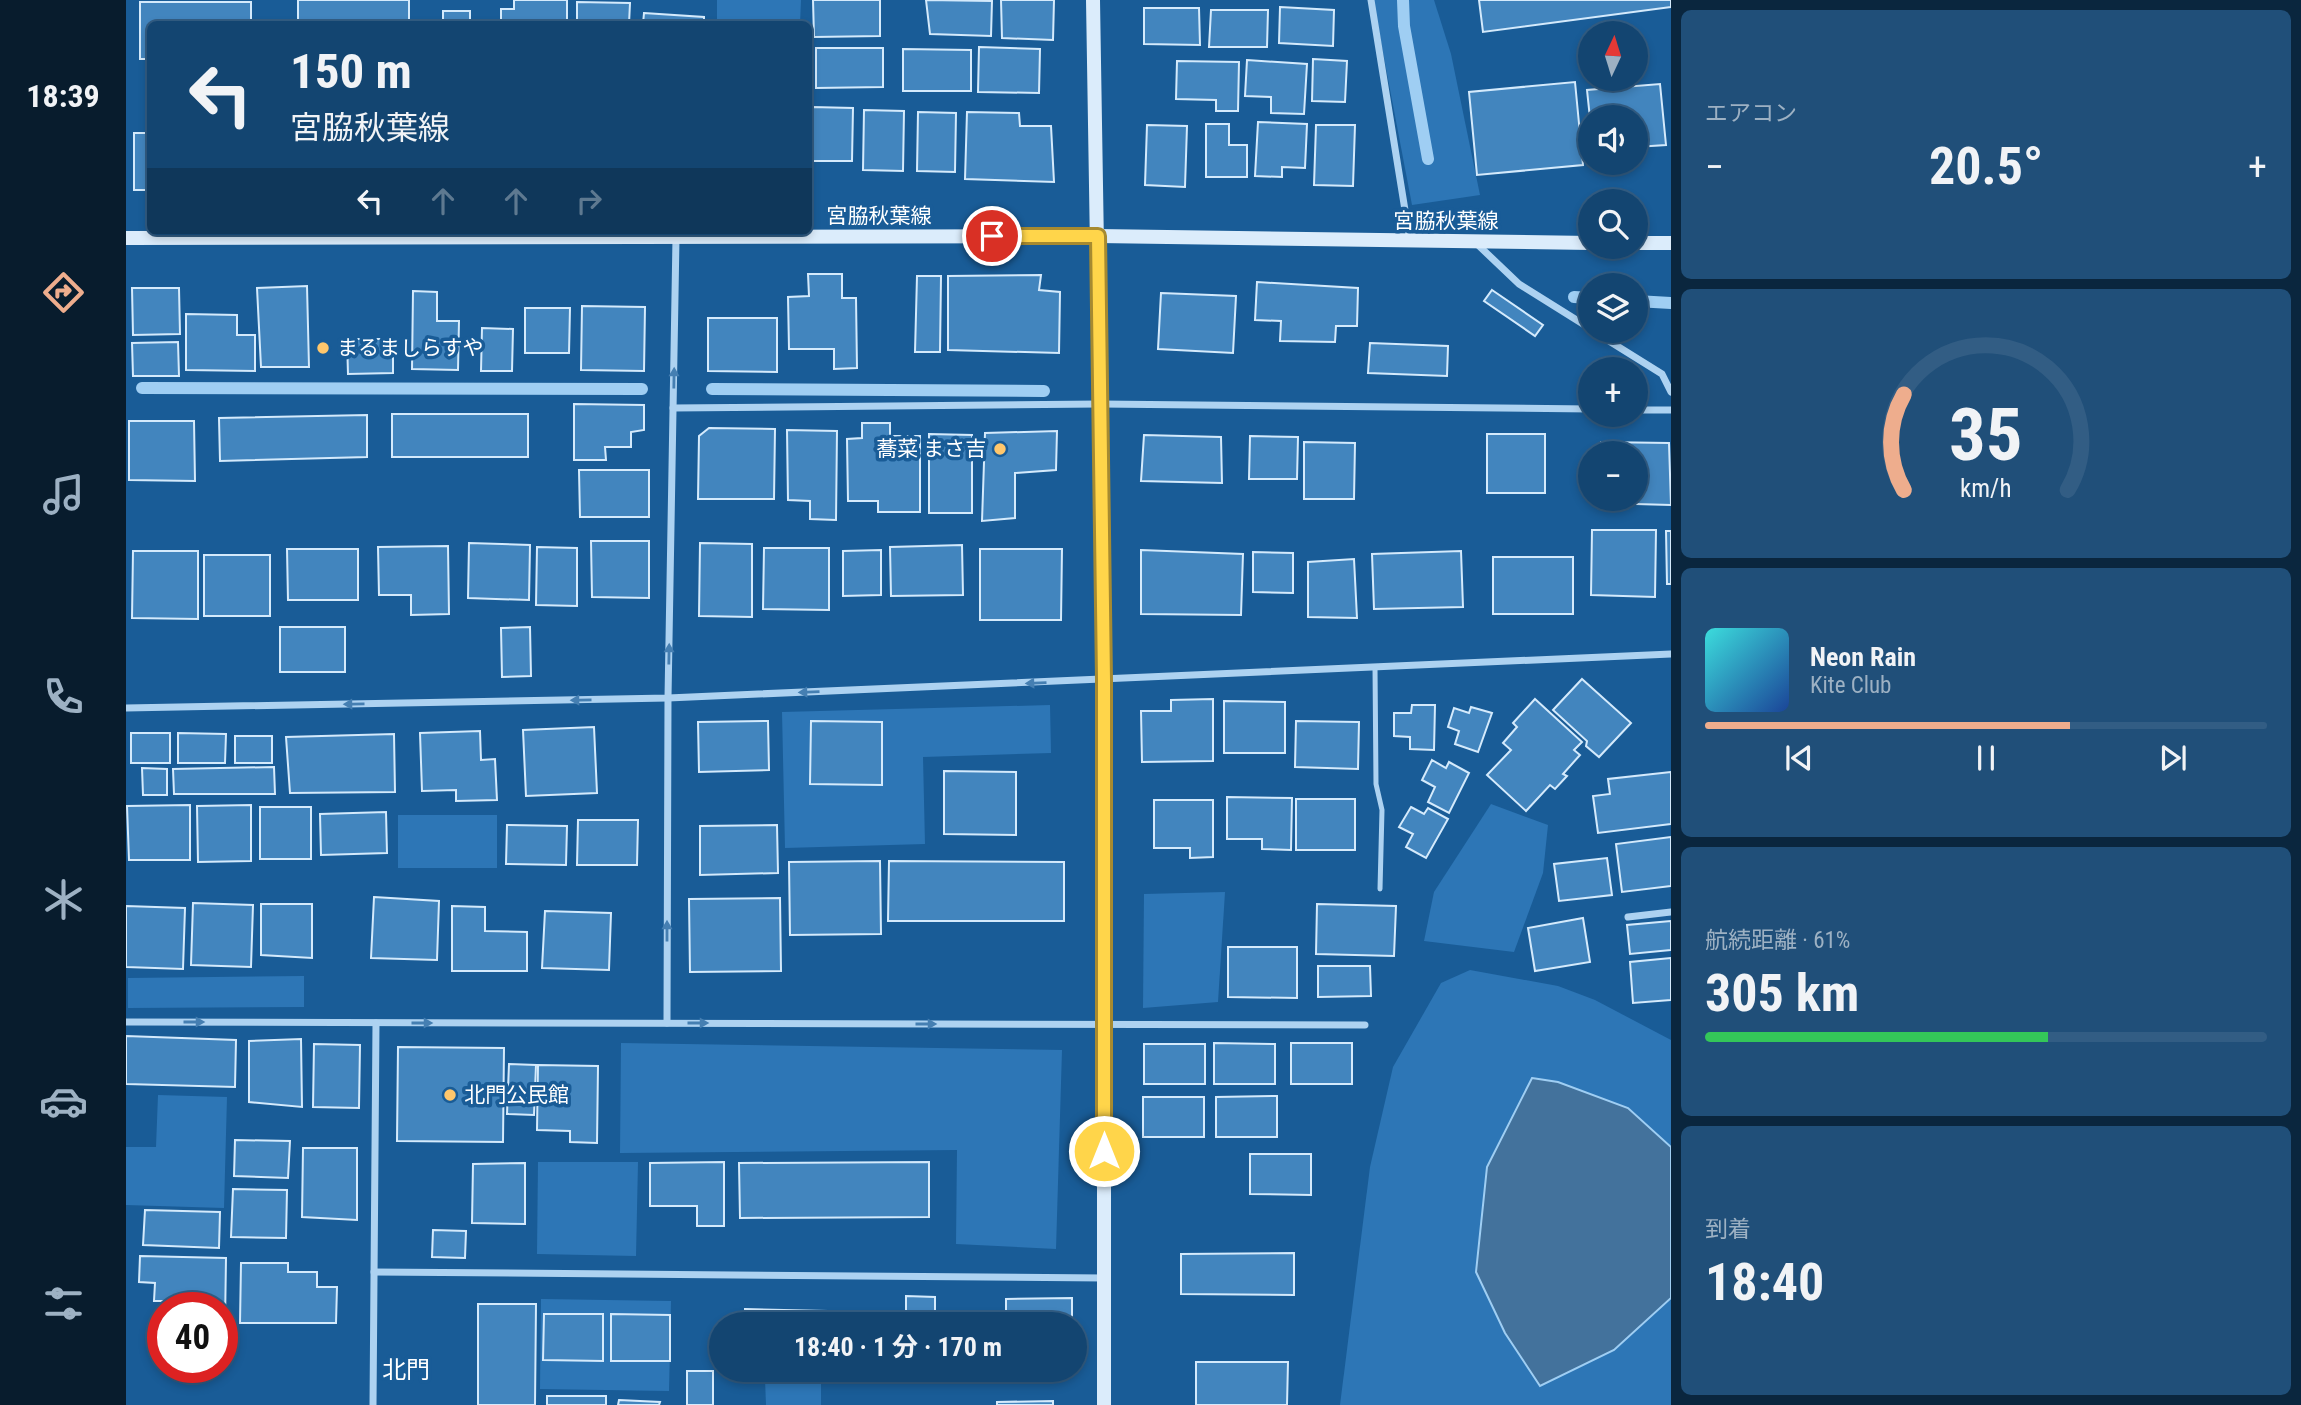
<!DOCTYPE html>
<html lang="ja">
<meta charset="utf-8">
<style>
body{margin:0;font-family:"Roboto Condensed","Noto Sans JP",sans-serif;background:#204f79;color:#f1f3f6;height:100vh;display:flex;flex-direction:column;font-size:26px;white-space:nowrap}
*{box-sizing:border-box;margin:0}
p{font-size:23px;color:#9db1c3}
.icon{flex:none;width:38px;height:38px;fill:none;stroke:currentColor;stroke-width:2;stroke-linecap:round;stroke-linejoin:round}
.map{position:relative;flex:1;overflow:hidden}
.panel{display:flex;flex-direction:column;gap:10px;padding:10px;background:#0a263e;width:630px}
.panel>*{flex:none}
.guide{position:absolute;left:21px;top:21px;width:665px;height:214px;border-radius:10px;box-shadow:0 4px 10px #0003,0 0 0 2px #325d84;background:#134571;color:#f1f3f6;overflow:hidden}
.needle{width:46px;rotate:4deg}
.fabs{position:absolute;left:1452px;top:21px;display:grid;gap:14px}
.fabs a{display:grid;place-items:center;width:70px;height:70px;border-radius:50%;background:#134571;box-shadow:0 4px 10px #0003,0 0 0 2px #325d84;font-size:35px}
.speed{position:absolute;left:21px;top:1292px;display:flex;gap:14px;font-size:35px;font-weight:700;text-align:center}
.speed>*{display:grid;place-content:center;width:91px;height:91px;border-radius:50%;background:#134571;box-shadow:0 4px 10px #0003,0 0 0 2px #325d84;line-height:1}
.speed .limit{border:10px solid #d22;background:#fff;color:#111}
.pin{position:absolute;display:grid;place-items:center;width:60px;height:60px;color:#fff;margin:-30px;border:4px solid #fff;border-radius:50%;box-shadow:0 2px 7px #0007}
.me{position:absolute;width:77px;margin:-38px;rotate:0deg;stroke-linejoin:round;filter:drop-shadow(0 0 5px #0008)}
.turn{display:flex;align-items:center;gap:24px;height:147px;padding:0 28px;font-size:32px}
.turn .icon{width:91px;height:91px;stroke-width:2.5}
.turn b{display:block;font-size:49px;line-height:60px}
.lanes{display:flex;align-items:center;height:66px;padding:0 28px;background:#0003;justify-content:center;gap:35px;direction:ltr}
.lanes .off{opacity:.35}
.big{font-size:52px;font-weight:700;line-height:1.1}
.panel .tile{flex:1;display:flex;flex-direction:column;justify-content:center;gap:10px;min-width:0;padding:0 24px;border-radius:10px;background:#204f79}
.panel .dial{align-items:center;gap:0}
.dial svg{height:182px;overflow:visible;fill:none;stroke:#325d84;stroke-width:7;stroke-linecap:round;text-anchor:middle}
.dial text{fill:#f1f3f6;stroke:none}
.song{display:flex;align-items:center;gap:21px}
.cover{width:84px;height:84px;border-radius:10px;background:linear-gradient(135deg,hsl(180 70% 55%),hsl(220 70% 35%))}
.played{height:7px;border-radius:4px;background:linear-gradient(90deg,#eead8d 65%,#325d84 65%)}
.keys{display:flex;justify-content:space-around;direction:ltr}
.heat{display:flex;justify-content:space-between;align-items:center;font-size:38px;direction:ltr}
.charge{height:10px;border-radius:5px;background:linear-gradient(90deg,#34c759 61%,#325d84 0)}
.trip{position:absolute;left:583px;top:1312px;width:378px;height:70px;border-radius:35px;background:#134571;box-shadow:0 4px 10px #0003,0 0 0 2px #325d84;font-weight:700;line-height:70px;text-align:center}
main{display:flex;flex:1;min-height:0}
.tabs{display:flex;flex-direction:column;width:126px;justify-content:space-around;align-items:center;background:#081c2d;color:#9db1c3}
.tabs .icon{width:49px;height:49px}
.tabs .active{color:#eead8d}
.tabs b{font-size:32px;color:#f1f3f6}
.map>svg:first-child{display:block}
</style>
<main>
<nav class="tabs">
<b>18:39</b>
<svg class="icon active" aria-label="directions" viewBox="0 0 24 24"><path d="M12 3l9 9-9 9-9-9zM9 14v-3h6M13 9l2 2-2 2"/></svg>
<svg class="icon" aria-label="music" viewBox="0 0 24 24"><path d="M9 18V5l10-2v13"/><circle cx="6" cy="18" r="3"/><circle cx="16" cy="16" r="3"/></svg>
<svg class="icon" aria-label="phone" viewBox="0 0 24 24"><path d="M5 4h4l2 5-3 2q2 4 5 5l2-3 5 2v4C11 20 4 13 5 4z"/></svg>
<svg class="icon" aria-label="climate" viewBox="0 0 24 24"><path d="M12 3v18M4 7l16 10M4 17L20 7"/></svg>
<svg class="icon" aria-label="car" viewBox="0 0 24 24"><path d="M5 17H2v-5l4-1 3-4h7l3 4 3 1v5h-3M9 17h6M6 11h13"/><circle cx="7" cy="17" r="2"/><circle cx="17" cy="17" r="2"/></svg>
<svg class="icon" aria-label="filters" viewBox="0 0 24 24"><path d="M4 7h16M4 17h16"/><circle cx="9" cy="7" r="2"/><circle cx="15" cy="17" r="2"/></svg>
</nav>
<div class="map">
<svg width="1545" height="1405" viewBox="0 0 1545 1405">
<rect width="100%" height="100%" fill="#195c97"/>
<g fill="#2d76b6">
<path d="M591,0H675L674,24H591Z"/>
<path d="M1247,0H1308L1325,54L1354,195L1286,205Z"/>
<path d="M924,705L925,753L797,757L799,844L659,848L656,712Z"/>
<path d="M1365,804L1422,825L1417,873L1388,952L1298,941L1308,892Z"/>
<rect x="272" y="815" width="99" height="53"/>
<path d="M1099,892L1092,1002L1017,1008L1018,894Z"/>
<path d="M1344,970L1432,986L1469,1000L1545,1040V1405H1214L1244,1167L1267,1067L1315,983Z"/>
<path d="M178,976V1007L2,1008V978Z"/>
<path d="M495,1043L936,1050L930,1249L830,1244L831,1150L494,1153Z"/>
<path d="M32,1095L101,1097L98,1208L0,1205V1147H30Z"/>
<path d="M412,1162H512L510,1256L411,1254Z"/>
<path d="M415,1299L545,1301L543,1391L414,1389Z"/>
<path d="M639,1379L695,1380V1405H640Z"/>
</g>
<path fill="#43729c" stroke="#9fcef3" stroke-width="2" d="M1406,1078L1432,1082L1502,1108L1545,1147V1298L1488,1350L1414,1386L1379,1333L1350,1272L1361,1167Z"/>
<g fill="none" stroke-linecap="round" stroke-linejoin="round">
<g stroke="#9fcef3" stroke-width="12">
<path d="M1277,0L1278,26L1302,159"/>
<path d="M1448,297L1465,298"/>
<path d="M1510,301L1545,303"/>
<path d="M16,388L516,389"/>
<path d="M586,389L918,391"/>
</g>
</g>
<g fill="#4285be" stroke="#d4eafc" stroke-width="2">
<rect x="172" y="0" width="111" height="24"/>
<path d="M388,0H441V24H375V9H388Z"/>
<path d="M687,0H754V36L688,37Z"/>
<path d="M800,0L866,1L865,36L804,34Z"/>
<path d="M875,0H928L927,40L876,38Z"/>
<path d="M1353,0H1545V7L1357,32Z"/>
<path d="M14,2H125V24H24V59H14Z"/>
<path d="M451,2L504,3L503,24H451Z"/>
<path d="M1154,7L1208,10L1207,46L1153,43Z"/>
<path d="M1018,8H1073L1074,45L1018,44Z"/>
<path d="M1085,10H1142L1141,47H1083Z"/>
<path d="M317,11H344V24H299V21H317Z"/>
<path d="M518,13L578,17V24H517Z"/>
<path d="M853,47L914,49L913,93L852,92Z"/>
<path d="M690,48H757V87L690,88Z"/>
<path d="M777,49L845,50V91H777Z"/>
<path d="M1187,59L1221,61L1219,102L1186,101Z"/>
<path d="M1121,60L1181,64L1178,114L1145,113V97L1119,96Z"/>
<path d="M1051,61L1113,62L1112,111H1090V100L1050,99Z"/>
<path d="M1449,82L1457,165L1351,175L1343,92Z"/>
<path d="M1534,84L1540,145L1510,147V117H1465V128L1461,90Z"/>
<path d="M686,107L727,108L726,161H685Z"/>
<path d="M738,110L778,111L777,171L737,170Z"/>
<path d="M792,112L830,113L829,172L791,171Z"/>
<path d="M841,112L893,113L894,126H925L928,182L839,179Z"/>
<path d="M1132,122L1181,124L1179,168L1156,167V177L1129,176Z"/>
<path d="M1080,124H1103V145H1121V177H1080Z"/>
<path d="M1021,125L1061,126L1059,187L1019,185Z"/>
<path d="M1190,125H1229L1227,186L1188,185Z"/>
<rect x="8" y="133" width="16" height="57"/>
<path d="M682,274H716V298H730L731,368L708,369V349H663L662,297L683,296Z"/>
<path d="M915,275L913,290L934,292L933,353L822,350V276Z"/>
<path d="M791,276H815L814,352H789Z"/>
<path d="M1131,282L1232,288L1231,326H1210L1209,342L1154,341L1155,321L1129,320Z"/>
<path d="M181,286L183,367H135L131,288Z"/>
<path d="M6,288H53L54,334L7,335Z"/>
<path d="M1366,290L1417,325L1409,336L1358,301Z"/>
<path d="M287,291L311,292V321H333L332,370L286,369Z"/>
<path d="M1035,293L1110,296L1107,353L1032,349Z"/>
<path d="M456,306L519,307L518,371L455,370Z"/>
<path d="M399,308H444L443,353H399Z"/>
<path d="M60,314L111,315V335H129V371L60,370Z"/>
<path d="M582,318H651V372L582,371Z"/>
<path d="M356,328L387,329L386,371H355Z"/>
<path d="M221,339H267V373L222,374Z"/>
<path d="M52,342L53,376H7L6,343Z"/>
<path d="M1244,343L1322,346L1321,376L1242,373Z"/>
<path d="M448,404L518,405V430L505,432V447H479L480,460H448Z"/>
<rect x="266" y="414" width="136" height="43"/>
<path d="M241,415V457L94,461L93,418Z"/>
<path d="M3,421H68L69,481L3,480Z"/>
<path d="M736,423H764V436H794V512H752V501H722L721,439L736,438Z"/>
<path d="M583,428L649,429L648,499H572L573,436Z"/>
<path d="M661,430L711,431L710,520L684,519V501L662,500Z"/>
<path d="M931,431L930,470L889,473V518L856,521L859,433Z"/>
<path d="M803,434L846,435V513H803Z"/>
<rect x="1361" y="434" width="58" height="59"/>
<path d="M1018,435L1095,437L1096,483L1015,481Z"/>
<path d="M1124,436L1172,437L1171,479H1123Z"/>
<path d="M1178,442L1229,443L1228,499H1178Z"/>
<path d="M1475,442L1543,443L1545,505L1474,503V499H1510V453H1474Z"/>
<path d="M453,470H523V517H454Z"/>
<path d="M1466,530H1530L1529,597L1465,595Z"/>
<path d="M1540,531H1545V584H1541Z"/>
<path d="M465,541H523V598L466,597Z"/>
<path d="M343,543L404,545L403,600L342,598Z"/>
<path d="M574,543L626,544V617L573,616Z"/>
<path d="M836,545L837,595L765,596L764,547Z"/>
<path d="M322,546L323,614L285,615V595H253L252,547Z"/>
<path d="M411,547L451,548V606L410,605Z"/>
<path d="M638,548H703V610L637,609Z"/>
<path d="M161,549H232V600H162Z"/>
<path d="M854,549H936L935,620H854Z"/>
<path d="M755,550V595L717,596V551Z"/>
<path d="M1015,550L1117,554L1115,615L1015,614Z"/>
<path d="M7,551H72V619L6,618Z"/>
<path d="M1335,551L1337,607L1248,609L1246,554Z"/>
<path d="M1127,552L1167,553V593L1127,592Z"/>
<rect x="78" y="555" width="66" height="61"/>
<rect x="1367" y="557" width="80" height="57"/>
<path d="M1228,559L1231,618L1182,617V562Z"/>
<rect x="154" y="627" width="65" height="45"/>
<path d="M404,627L405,676L376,677L375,628Z"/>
<path d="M1456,679L1505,723L1473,757L1460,746L1461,741L1427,710Z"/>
<path d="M1087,699V761L1016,762L1015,711H1045V700Z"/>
<path d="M1409,699L1456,742L1448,750L1454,755L1437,774L1441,776L1429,789L1424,785L1400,811L1361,775L1385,750L1377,743L1391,727L1387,723Z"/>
<path d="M1098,701L1159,702V753H1098Z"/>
<path d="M1286,705H1309L1308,750L1284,749V737L1268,736V713H1285Z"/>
<path d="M1345,707L1366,713L1352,752L1329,744L1333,731L1322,727L1328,708L1343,713Z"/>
<path d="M642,721L643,770L573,772L572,722Z"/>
<path d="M685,721L756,722V785L684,784Z"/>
<path d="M1170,721L1233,722L1232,769L1169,767Z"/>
<path d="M468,727L471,793L400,796L397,730Z"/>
<path d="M354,731L355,760L369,759L371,800L330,801V790L296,791L294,733Z"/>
<rect x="5" y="733" width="39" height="30"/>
<path d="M52,733L100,734L99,763H52Z"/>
<path d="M268,734L269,792L164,793L160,737Z"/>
<rect x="109" y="736" width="37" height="27"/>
<path d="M1306,760L1320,768L1323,762L1343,773L1323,813L1302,802L1309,787L1296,780Z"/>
<path d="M148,767L149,794H48L47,769Z"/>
<path d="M16,768L41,769V795H17Z"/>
<path d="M818,771L890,772V835L818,834Z"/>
<path d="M1545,772V824L1472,833L1467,796L1484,794L1482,779Z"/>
<path d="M1101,797L1166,798L1165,850L1136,849V839H1101Z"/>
<rect x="1170" y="799" width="59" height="51"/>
<path d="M1028,800H1087V857L1064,858V848H1028Z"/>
<path d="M64,805V860H3L1,806Z"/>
<path d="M125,805V861L72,862L71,806Z"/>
<rect x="134" y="807" width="51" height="52"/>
<path d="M1285,807L1298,814L1302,808L1322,819L1300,858L1280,847L1287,834L1273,827Z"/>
<path d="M260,812L261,853L195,855L194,814Z"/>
<path d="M452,820H512L511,865H451Z"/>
<path d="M381,825L441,826L440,865L380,864Z"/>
<path d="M651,825L652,873L574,875V826Z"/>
<path d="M1545,837V886L1496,892L1490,844Z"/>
<path d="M1481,858L1486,895L1433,901L1428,864Z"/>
<path d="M754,861L755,934L664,935L663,862Z"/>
<path d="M763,861L938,862V921H762Z"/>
<path d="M248,897L313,901L311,960L245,958Z"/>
<path d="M654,898L655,971L564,972L563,899Z"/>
<path d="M67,903L127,905L125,967L65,965Z"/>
<path d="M135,904H186V958L135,955Z"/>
<path d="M1191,904L1270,906L1268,956L1190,954Z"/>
<path d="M0,906L59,908L57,969L0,967Z"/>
<path d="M326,906L359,907V931L401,932V971H326Z"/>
<path d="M419,911L485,913L483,970L416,968Z"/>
<path d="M1457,918L1464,962L1409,971L1402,928Z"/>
<path d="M1545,921V950L1504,954L1501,925Z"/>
<path d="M1102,947H1171V998L1102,997Z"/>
<path d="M1545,958V1000L1507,1003L1504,962Z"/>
<path d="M1192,966H1244L1245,996L1192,997Z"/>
<path d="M0,1036L110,1040L109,1087L0,1084Z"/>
<path d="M175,1039L176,1107L123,1102V1041Z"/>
<path d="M1088,1043L1149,1044V1084H1088Z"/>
<rect x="1165" y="1043" width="61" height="41"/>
<path d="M188,1044L234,1045L233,1108L187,1107Z"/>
<rect x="1018" y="1044" width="61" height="40"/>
<path d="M272,1047L378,1048L377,1142L271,1141Z"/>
<path d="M383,1064L410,1065L408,1115L381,1114Z"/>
<path d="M412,1065L472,1066L471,1143L444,1142V1131L411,1130Z"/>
<path d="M1151,1096V1137H1090V1097Z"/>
<rect x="1017" y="1097" width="61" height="40"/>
<path d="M109,1140L164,1141L162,1178L108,1176Z"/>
<path d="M177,1148H231V1220L176,1217Z"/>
<path d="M1124,1154H1185V1195L1124,1194Z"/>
<path d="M598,1162V1226H571V1206H524V1163Z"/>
<path d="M803,1162V1217L614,1218L613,1163Z"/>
<path d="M399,1163V1224L346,1223L347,1164Z"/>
<path d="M107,1189L161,1190L160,1238L105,1237Z"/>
<path d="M19,1210L94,1212L93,1248L17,1245Z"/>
<path d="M307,1230L340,1231L339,1258L306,1257Z"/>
<path d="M1168,1253V1295L1055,1294V1254Z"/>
<path d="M14,1256L100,1258L99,1324H96V1307H45V1301H28L29,1283L13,1282Z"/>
<path d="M115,1263H162V1272H191V1287H211L210,1323H114Z"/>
<path d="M780,1296L809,1297V1324L876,1325H780Z"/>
<path d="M946,1298V1325H880V1299Z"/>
<path d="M352,1304H410L409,1405H352Z"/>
<path d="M619,1309L701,1311V1325H619Z"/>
<path d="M418,1314H477V1361L417,1360Z"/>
<path d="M485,1314L544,1315V1361H485Z"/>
<path d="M1070,1362H1162L1161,1405H1070Z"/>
<rect x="561" y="1371" width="26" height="34"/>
<rect x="421" y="1396" width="59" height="9"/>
<path d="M493,1400L534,1402L533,1405H492Z"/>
<path d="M927,1401V1405H871V1402Z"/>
</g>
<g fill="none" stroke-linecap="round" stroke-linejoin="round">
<path stroke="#add2f1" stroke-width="5" d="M1249,667L1250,784L1256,810L1254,889"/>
<g stroke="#add2f1" stroke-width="7">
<path d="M1245,0L1284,241"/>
<path d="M1351,244L1393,284L1465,329"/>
<path d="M1467,331L1536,374L1545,392"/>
<path d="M547,408L974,404L1465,409"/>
<path d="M1510,410H1545"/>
<path d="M0,708L542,698L1545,654"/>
<path d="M1502,917L1545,912"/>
<path d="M0,1022L1239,1025"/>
<path d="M541,1023L542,698L550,238"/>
<path d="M248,1272L978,1278"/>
<path d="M247,1405L250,1023"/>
</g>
<g stroke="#dbecfb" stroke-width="14">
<path d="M967,0L978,680V1405"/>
<path d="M0,238L972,236L1465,243"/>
<path d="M1510,243H1545"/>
</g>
</g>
<defs><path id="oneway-solid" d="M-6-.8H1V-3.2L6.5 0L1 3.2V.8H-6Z" transform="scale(1.75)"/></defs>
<g fill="#457fb2">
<use href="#oneway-solid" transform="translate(548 378) rotate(-89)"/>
<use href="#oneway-solid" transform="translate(543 654) rotate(-89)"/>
<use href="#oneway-solid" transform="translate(910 683) rotate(178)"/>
<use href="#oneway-solid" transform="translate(683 692) rotate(178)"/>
<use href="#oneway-solid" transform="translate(455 700) rotate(179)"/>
<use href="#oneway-solid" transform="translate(228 704) rotate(179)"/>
<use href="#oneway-solid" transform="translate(541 931) rotate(-90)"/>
<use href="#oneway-solid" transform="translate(68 1022)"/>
<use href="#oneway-solid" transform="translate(296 1023)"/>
<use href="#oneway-solid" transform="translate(572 1023)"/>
<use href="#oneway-solid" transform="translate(800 1024)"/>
</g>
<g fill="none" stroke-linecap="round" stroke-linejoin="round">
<defs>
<path id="route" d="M866,236H972L978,680V1151"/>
</defs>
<use href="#route" stroke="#a68a30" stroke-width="18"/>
<use href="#route" stroke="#ffd54a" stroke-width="12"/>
</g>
<g fill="#ffc76c" stroke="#195c97" stroke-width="2.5">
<circle cx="197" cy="348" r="7"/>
<circle cx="874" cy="449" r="7"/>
<circle cx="324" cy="1095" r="7"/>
</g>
<g text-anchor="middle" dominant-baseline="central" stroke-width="7" stroke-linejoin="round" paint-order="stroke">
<g font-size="21" fill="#fff" stroke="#195c97">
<text x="753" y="216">宮脇秋葉線</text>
<text x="1320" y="221">宮脇秋葉線</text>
</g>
<g font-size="21" fill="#fff" stroke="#195c97" text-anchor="start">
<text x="211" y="348">まるましらすや</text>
<text x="860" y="449" text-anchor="end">蕎菜 まさ吉</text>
<text x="338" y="1095">北門公民館</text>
</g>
<g font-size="24" fill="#fff" stroke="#195c97">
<text x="280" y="1370">北門</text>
</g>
</g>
</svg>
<div class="fabs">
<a><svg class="needle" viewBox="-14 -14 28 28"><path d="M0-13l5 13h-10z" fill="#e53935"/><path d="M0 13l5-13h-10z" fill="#9db1c3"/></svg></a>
<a><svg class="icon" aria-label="sound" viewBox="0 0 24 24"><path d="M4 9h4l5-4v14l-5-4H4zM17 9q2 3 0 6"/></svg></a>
<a><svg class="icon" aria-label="search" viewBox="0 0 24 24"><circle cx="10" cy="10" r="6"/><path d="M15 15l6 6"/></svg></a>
<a><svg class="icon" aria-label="layers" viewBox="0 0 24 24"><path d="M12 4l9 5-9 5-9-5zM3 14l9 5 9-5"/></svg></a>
<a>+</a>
<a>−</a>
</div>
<div class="speed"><div class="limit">40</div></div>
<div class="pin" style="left:866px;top:236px;background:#d93025"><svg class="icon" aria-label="arrive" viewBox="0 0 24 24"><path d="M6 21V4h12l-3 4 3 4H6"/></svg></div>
<svg class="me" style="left:978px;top:1151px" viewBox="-20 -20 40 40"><circle r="17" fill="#ffd54a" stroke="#fff" stroke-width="3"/><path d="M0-11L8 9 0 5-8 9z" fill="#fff"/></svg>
<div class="trip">18:40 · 1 分 · 170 m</div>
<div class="guide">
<div class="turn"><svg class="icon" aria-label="left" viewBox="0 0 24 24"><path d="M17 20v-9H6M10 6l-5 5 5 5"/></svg><div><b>150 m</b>宮脇秋葉線</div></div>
<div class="lanes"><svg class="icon" aria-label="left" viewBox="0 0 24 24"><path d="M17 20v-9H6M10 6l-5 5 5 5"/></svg><svg class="icon off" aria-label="ahead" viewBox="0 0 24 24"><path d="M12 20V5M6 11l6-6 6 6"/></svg><svg class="icon off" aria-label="ahead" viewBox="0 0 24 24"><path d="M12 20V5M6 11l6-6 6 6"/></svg><svg class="icon off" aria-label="right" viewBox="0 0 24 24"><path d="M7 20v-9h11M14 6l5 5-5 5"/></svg></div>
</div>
</div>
<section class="panel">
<div class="tile"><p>エアコン</p>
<div class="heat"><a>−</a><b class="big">20.5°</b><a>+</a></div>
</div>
<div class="tile dial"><svg viewBox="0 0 100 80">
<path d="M14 69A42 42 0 1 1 86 69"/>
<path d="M14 69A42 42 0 0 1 14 27" stroke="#eead8d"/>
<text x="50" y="56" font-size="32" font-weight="700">35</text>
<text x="50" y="72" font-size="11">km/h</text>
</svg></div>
<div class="tile">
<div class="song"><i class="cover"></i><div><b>Neon Rain</b><p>Kite Club</p></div></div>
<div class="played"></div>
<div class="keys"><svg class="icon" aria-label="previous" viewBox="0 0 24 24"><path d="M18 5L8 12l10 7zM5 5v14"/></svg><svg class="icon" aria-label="pause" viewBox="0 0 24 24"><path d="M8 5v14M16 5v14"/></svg><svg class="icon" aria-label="next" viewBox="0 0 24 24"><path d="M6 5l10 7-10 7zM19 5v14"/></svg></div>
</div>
<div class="tile"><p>航続距離 · 61%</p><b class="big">305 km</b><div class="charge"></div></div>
<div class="tile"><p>到着</p><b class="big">18:40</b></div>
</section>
</main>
